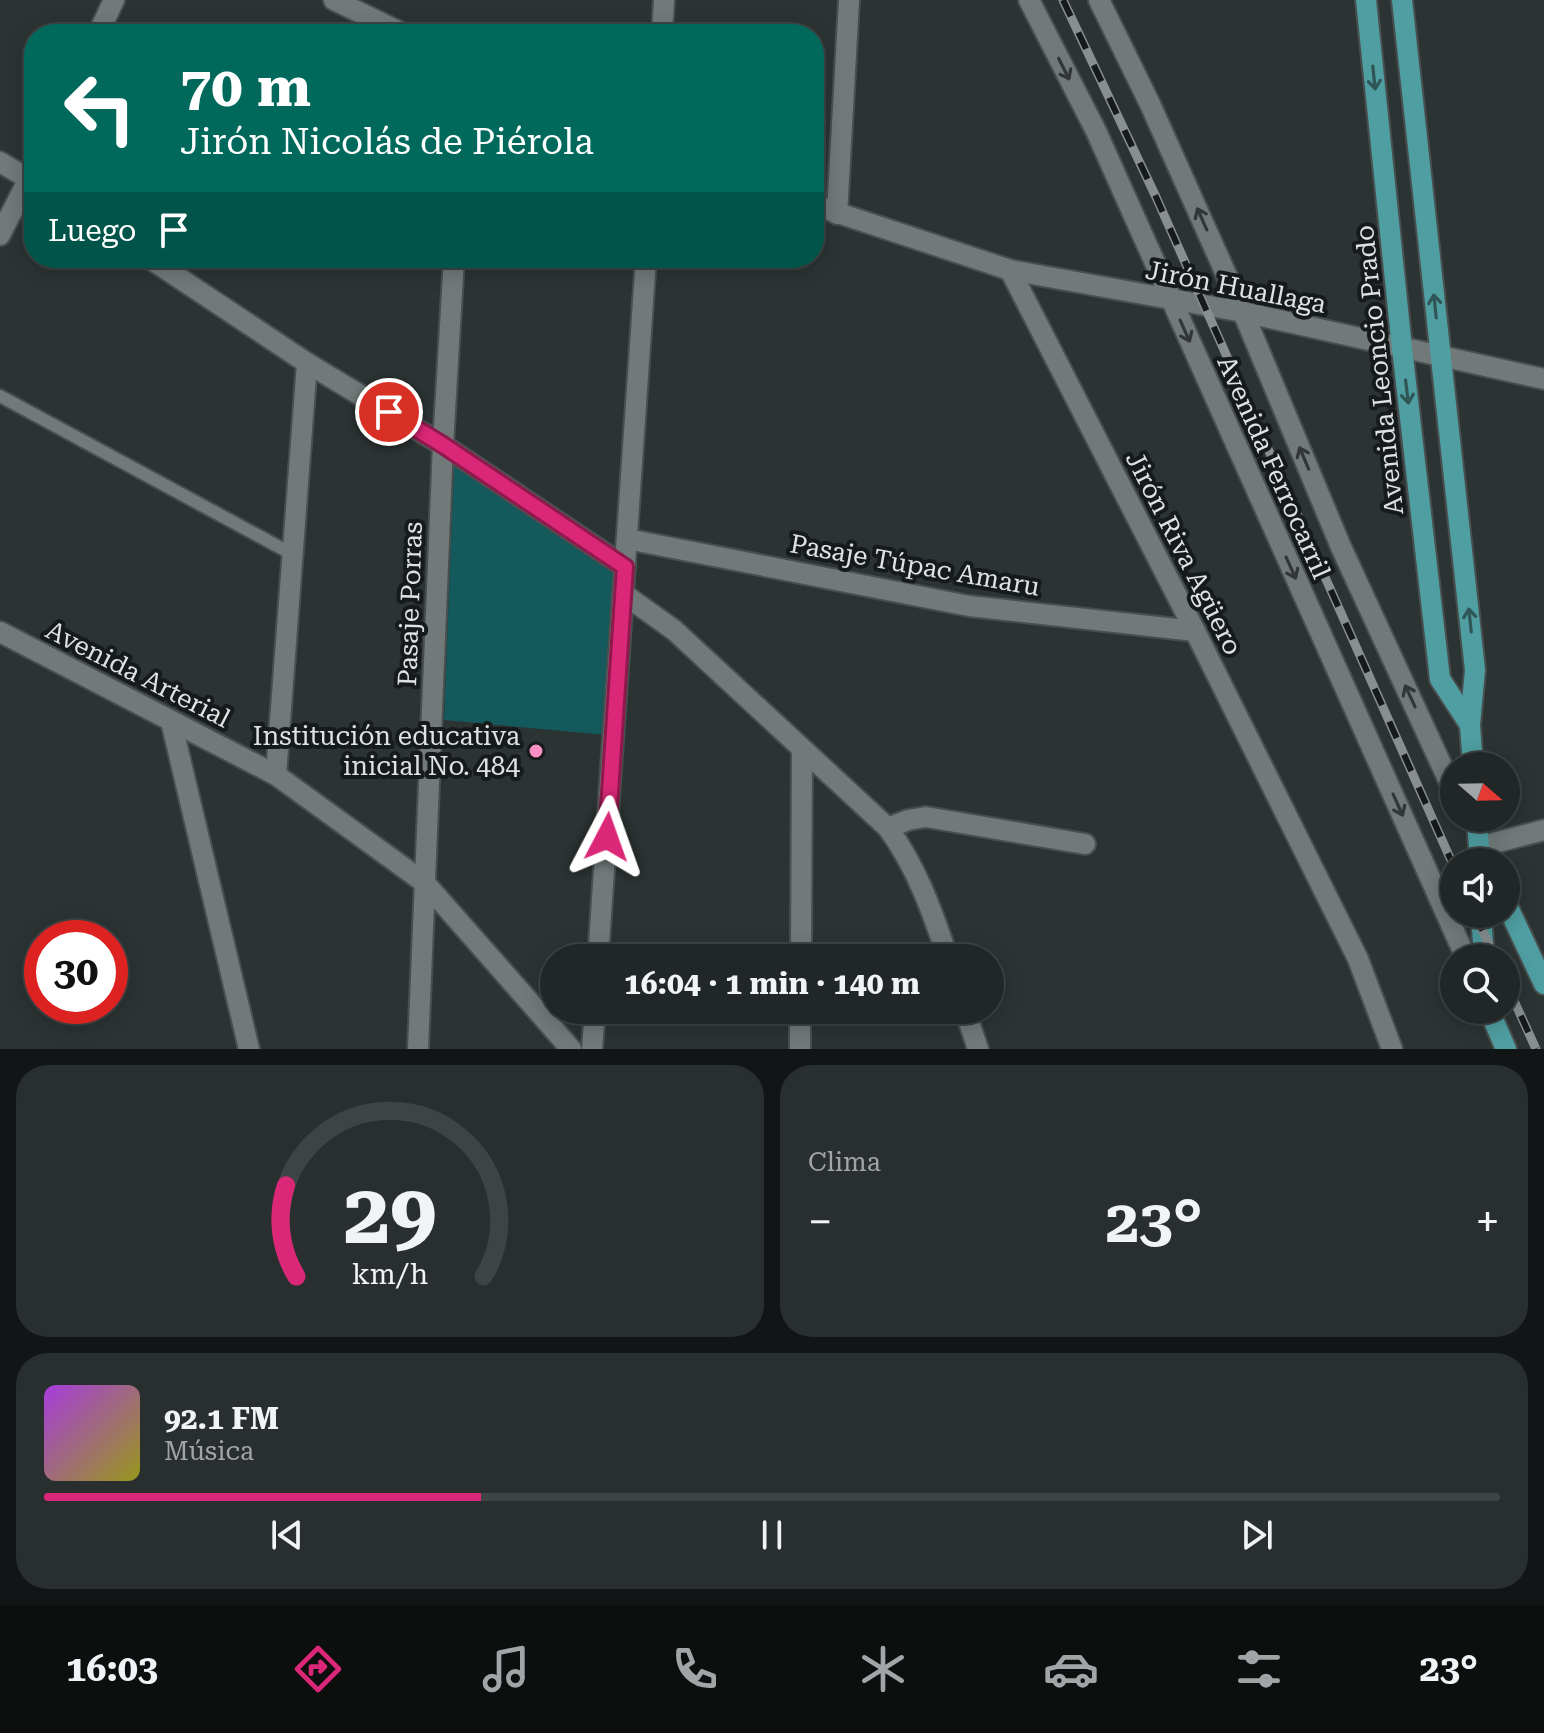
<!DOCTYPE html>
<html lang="es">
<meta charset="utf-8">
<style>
body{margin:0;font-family:"Roboto Serif",serif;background:#292e2e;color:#f1f3f6;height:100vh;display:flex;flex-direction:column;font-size:30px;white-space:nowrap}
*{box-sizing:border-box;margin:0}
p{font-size:26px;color:#a2a5a7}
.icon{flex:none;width:44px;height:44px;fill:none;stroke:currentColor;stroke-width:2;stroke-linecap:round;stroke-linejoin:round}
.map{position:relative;height:1049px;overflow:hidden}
.drawer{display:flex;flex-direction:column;gap:16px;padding:16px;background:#121515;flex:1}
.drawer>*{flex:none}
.hud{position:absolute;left:24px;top:24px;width:800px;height:244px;border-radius:32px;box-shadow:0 4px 20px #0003,0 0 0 2px #3e4343;background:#00695c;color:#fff;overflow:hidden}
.needle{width:52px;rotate:110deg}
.fabs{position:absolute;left:1440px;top:752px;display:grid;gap:16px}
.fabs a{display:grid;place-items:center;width:80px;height:80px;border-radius:50%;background:#212626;box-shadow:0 4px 20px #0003,0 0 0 2px #3e4343;font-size:40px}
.speed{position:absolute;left:24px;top:920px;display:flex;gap:16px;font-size:40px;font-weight:700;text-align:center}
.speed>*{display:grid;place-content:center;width:104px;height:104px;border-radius:50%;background:#212626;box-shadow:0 4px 20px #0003,0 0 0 2px #3e4343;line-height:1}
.speed .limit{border:12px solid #d22;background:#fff;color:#111}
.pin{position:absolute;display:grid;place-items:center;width:68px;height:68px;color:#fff;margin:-34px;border:4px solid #fff;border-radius:50%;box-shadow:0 2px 8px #0007}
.me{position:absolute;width:88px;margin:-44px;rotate:4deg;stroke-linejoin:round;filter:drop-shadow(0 0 6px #0008)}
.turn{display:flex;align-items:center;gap:28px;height:168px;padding:0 24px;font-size:36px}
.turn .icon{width:104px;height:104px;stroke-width:2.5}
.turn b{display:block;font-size:56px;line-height:68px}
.then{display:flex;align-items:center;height:76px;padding:0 24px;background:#0003;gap:16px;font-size:30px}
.big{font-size:60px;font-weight:700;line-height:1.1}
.drawer .card{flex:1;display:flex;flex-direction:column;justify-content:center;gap:12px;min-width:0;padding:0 28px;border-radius:32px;background:#292e2e}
.drawer .dial{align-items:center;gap:0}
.dial svg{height:208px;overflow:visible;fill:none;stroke:#3e4343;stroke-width:7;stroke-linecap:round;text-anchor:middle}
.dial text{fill:#f1f3f6;stroke:none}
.song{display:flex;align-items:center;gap:24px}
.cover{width:96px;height:96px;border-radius:12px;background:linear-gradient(135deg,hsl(280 70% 55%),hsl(60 70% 35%))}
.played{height:8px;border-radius:4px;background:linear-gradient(90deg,#db2777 30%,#3e4343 30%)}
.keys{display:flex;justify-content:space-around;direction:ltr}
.heat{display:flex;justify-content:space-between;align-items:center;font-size:44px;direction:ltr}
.drawer .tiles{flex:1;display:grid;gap:16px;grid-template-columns:1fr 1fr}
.card:last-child{grid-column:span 2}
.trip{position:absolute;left:540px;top:944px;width:464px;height:80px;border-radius:40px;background:#212626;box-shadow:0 4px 20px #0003,0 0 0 2px #3e4343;font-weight:700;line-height:80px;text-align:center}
.tab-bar{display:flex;height:128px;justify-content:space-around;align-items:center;background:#0d0f0f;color:#a2a5a7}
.tab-bar .icon{width:56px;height:56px}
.tab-bar .active{color:#db2777}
.tab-bar b{font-size:36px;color:#f1f3f6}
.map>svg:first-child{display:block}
</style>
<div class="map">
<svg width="1544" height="1049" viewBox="0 0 1544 1049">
<rect width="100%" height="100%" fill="#2c3333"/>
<path fill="#14595b" d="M454,466L617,576L606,735L444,720Z"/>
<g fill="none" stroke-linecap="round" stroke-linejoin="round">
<defs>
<path id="lane" d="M0,396L292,554"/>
<g id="street">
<path d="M98,34L114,0"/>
<path d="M662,34L664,0"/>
<path d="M0,162L34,182"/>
<path d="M837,214L849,0"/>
<path d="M0,235L34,169"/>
<path d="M149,258L307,363L443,445L625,567"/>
<path d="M627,539L969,606L1195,631"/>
<path d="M625,595L674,630L888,828C917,868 932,911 948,958"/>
<path d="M0,632L276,775L425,883L571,1049"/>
<path d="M171,721L249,1049"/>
<path d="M276,775L307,363"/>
<path d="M888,828L908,820L926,817L1085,844"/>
<path d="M1479,847L1544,830"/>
<path d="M598,958L646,258"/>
<path d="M801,958L802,751"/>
<path d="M965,1010L978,1049"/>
<path d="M418,1049L443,445L454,258"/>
<path d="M592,1049L595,1010"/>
<path d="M800,1049V1010"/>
</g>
<g id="secondary">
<path d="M334,0L404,34"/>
<path d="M1029,0L1096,131L1466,958"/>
<path d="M1099,0L1150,104L1243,312L1341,547L1454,792"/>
<path d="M814,205L1010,270L1243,312L1544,379"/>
<path d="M1010,270L1195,631L1358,959L1392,1049"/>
</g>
<g id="primary">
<path d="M1366,0L1402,348L1440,679L1470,725"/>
<path d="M1402,0L1475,670L1470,725L1473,766"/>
<path d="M1477,818L1480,862"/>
<path d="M1506,903L1544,984"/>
<path d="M1481,914L1484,958"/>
<path d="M1489,1010L1506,1049"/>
</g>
</defs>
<use href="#lane" stroke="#484f4f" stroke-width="16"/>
<use href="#street" stroke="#484f4f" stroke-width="24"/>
<use href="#secondary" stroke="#484f4f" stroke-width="24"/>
<use href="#primary" stroke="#484f4f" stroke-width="24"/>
<use href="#lane" stroke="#717979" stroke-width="12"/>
<use href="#street" stroke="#717979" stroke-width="20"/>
<use href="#secondary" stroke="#717979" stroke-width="20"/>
<use href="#primary" stroke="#4f9ea1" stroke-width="20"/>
<defs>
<g id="rail">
<path d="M1063,0L1156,197L1454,867"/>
<path d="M1475,914L1495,958"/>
<path d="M1506,983L1536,1049"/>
</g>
</defs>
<use href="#rail" stroke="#898f8f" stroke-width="9"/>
<use href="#rail" stroke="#171a1a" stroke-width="6" stroke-dasharray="18" stroke-linecap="butt"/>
</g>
<defs><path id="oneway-shaft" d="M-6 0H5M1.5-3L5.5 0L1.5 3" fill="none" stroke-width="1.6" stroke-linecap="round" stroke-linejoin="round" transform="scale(2)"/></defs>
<g stroke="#323636">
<use href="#oneway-shaft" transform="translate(1064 69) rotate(63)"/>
<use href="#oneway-shaft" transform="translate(1202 219) rotate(-114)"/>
<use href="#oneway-shaft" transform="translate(1185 331) rotate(66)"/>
<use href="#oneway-shaft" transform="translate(1304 458) rotate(-113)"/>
<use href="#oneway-shaft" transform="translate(1291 568) rotate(66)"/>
<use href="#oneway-shaft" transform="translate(1410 696) rotate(-115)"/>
<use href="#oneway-shaft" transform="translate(1398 805) rotate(66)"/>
</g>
<g stroke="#305557">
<use href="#oneway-shaft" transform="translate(1374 78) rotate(84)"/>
<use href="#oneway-shaft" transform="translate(1435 306) rotate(-96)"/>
<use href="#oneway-shaft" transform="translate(1407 392) rotate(83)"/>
<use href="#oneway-shaft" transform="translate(1470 620) rotate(-96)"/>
</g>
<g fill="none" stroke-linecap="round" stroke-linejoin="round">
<defs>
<path id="route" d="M389,412L443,445L625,567L607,837"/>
</defs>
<use href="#route" stroke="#8e194d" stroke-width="20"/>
<use href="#route" stroke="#db2777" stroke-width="14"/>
</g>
<circle fill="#fa8fc7" stroke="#171a1a" stroke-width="3" cx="536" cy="751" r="8"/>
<g text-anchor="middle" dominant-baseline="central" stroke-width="8" stroke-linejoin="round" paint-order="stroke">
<g font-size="26" fill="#dde2e2" stroke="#171a1a">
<text transform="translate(1236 287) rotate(11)">Jirón Huallaga</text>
<text transform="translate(1379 370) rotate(-96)">Avenida Leoncio Prado</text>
<text transform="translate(1274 467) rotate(66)">Avenida Ferrocarril</text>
<text transform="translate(1184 553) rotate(63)">Jirón Riva Agüero</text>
<text transform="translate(915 565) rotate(10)">Pasaje Túpac Amaru</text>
<text transform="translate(410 604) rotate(-88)">Pasaje Porras</text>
<text transform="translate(138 674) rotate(27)">Avenida Arterial</text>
</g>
<g font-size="26" fill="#dde2e2" stroke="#171a1a" text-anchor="end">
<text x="520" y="736">Institución educativa<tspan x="520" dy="30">inicial No. 484</tspan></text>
</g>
</g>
</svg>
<div class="fabs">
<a><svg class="needle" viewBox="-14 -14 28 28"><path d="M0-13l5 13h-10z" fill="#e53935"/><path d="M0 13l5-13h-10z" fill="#a2a5a7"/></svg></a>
<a><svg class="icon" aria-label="sound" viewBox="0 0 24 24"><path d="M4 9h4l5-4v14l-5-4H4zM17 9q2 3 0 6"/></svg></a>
<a><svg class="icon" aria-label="search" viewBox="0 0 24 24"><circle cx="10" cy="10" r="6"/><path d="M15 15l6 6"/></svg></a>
</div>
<div class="speed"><div class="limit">30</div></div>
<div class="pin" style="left:389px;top:412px;background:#d93025"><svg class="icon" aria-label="arrive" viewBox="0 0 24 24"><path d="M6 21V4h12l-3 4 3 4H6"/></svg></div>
<svg class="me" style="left:607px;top:837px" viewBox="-20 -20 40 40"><path d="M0-17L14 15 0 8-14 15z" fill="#db2777" stroke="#fff" stroke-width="4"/></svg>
<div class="trip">16:04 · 1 min · 140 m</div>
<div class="hud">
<div class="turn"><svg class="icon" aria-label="left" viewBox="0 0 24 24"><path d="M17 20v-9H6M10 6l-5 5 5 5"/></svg><div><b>70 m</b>Jirón Nicolás de Piérola</div></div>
<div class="then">Luego<svg class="icon" aria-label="arrive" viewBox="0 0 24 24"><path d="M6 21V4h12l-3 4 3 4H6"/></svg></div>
</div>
</div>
<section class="drawer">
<div class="tiles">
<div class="card dial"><svg viewBox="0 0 100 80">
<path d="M14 69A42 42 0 1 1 86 69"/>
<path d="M14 69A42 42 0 0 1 10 34" stroke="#db2777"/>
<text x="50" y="56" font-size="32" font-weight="700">29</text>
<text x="50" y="72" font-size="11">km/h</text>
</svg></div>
<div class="card"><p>Clima</p>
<div class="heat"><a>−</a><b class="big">23°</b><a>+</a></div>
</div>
<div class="card">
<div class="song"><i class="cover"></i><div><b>92.1 FM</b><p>Música</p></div></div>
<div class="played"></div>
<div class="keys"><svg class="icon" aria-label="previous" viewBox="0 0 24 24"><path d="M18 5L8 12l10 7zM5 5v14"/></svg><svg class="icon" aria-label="pause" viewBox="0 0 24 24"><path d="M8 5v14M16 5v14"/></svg><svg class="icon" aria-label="next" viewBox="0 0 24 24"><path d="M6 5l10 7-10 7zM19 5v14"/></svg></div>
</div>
</div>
</section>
<nav class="tab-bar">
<b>16:03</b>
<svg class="icon active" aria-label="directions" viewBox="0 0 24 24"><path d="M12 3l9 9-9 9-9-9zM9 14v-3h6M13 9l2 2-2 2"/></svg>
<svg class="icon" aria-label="music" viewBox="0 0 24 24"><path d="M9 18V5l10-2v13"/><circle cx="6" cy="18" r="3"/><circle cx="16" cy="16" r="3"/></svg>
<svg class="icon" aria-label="phone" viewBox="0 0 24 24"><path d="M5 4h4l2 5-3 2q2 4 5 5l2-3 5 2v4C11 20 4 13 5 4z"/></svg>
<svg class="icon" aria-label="climate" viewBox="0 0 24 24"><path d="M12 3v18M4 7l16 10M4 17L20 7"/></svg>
<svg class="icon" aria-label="car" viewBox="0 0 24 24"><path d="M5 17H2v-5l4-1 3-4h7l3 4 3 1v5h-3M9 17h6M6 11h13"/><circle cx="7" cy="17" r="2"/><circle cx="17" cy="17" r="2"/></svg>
<svg class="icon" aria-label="filters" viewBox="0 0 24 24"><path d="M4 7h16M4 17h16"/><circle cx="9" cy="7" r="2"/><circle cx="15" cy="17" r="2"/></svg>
<b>23°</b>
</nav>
